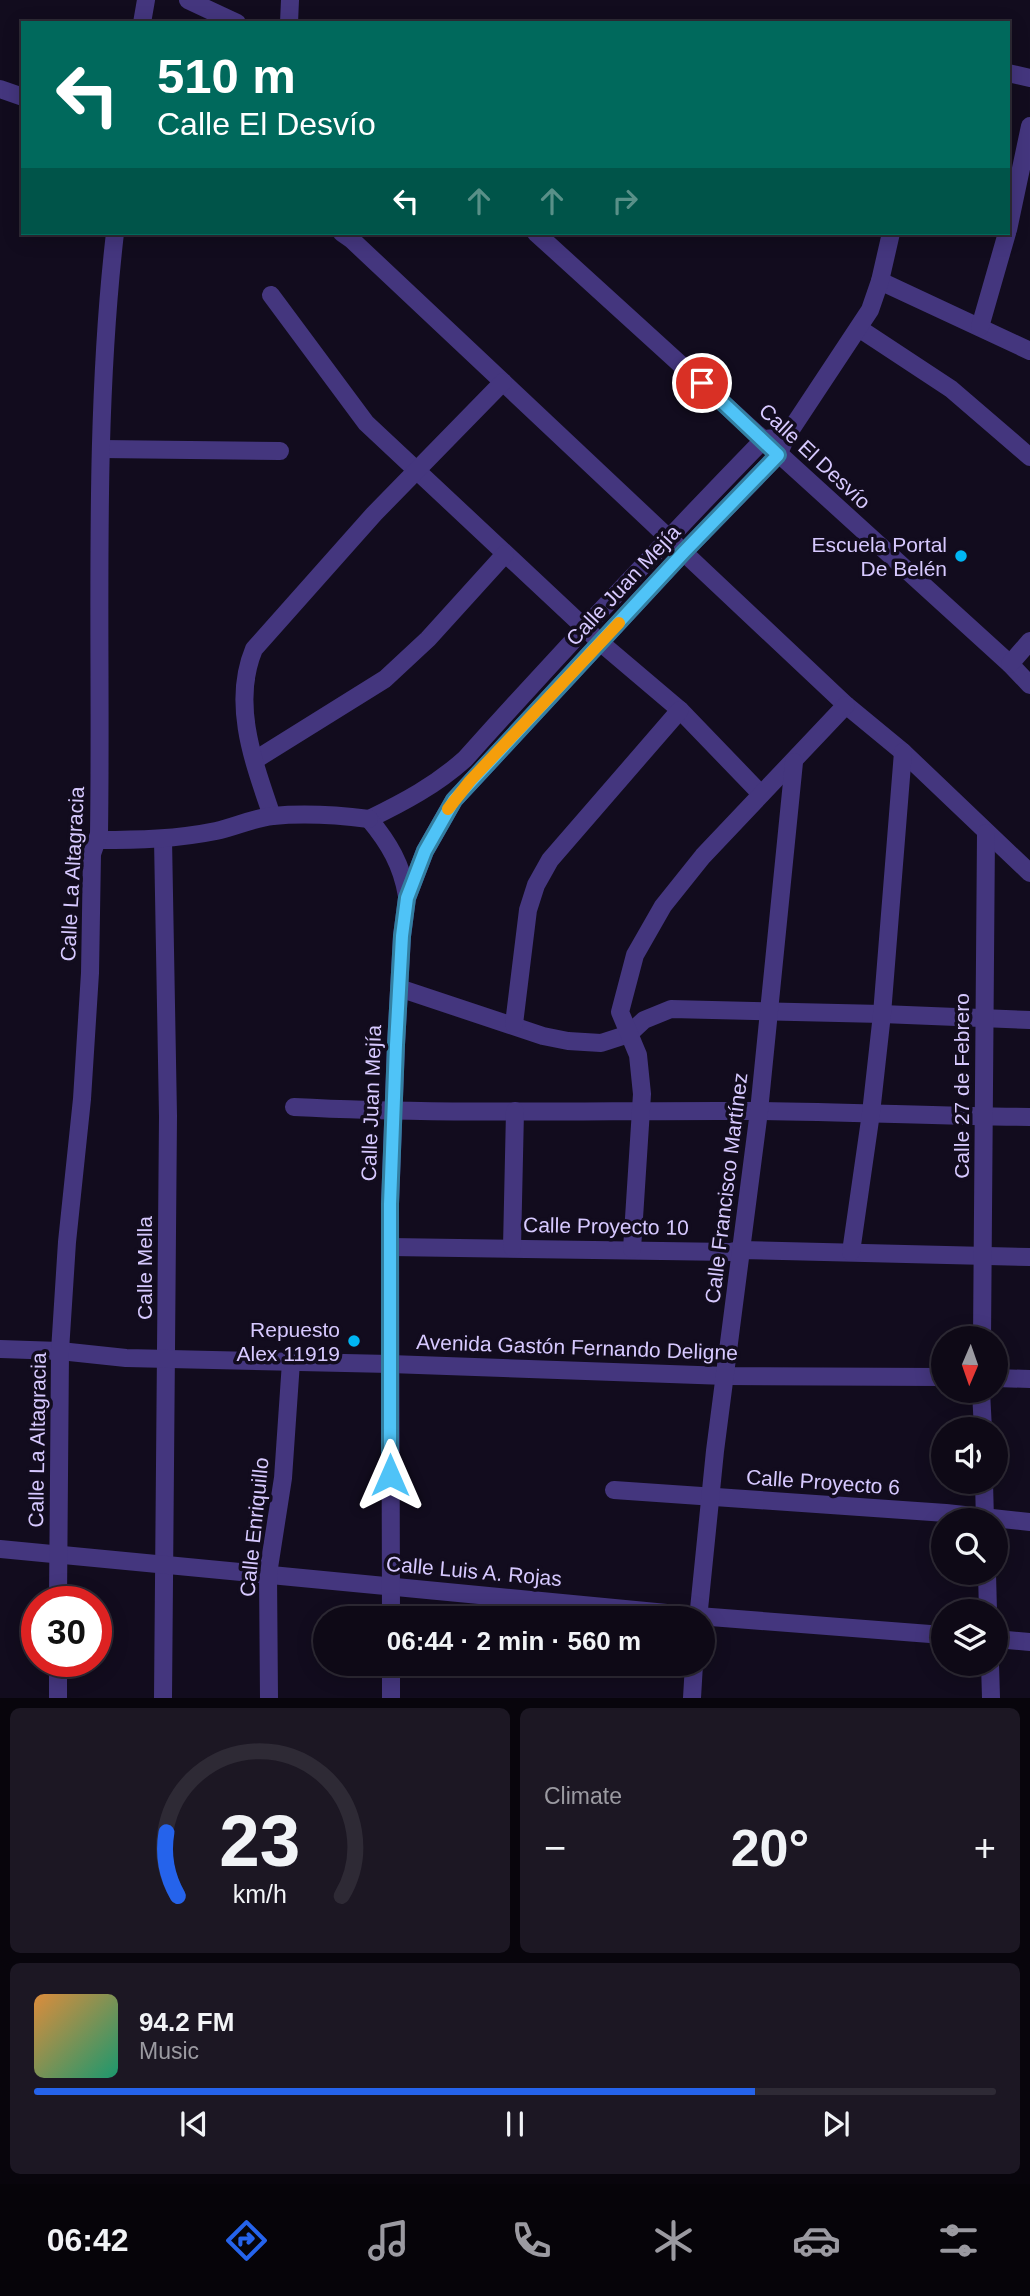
<!DOCTYPE html>
<meta charset="utf-8">
<style>
body{margin:0;font-family:Helvetica,sans-serif;background:#1c1723;color:#f1f3f6;height:100vh;display:flex;flex-direction:column;font-size:26px;white-space:nowrap}
*{box-sizing:border-box;margin:0}
p{font-size:23px;color:#9b9aa1}
.icon{flex:none;width:38px;height:38px;fill:none;stroke:currentColor;stroke-width:2;stroke-linecap:round;stroke-linejoin:round}
.map{position:relative;height:1698px;overflow:hidden}
.side{display:flex;flex-direction:column;gap:10px;padding:10px;background:#08050c;flex:1}
.side>*{flex:none}
.hud{position:absolute;left:21px;top:21px;width:989px;height:214px;border-radius:0px;box-shadow:0 4px 18px #0003,0 0 0 2px #2e2a35;background:#00695c;color:#fff;overflow:hidden}
.needle{width:46px;rotate:182deg}
.buttons{position:absolute;left:931px;top:1326px;display:grid;gap:14px}
.buttons a{display:grid;place-items:center;width:77px;height:77px;border-radius:50%;background:#0e0916;box-shadow:0 4px 18px #0003,0 0 0 2px #2e2a35;font-size:35px}
.speed{position:absolute;left:21px;top:1586px;display:flex;gap:14px;font-size:35px;font-weight:700;text-align:center}
.speed>*{display:grid;place-content:center;width:91px;height:91px;border-radius:50%;background:#0e0916;box-shadow:0 4px 18px #0003,0 0 0 2px #2e2a35;line-height:1}
.speed .limit{border:10px solid #d22;background:#fff;color:#111}
.pin{position:absolute;display:grid;place-items:center;width:60px;height:60px;color:#fff;margin:-30px;border:4px solid #fff;border-radius:50%;box-shadow:0 2px 7px #0007}
.me{position:absolute;width:77px;margin:-38px;rotate:0deg;stroke-linejoin:round;filter:drop-shadow(0 0 5px #0008)}
.turn{display:flex;align-items:center;gap:24px;height:147px;padding:0 21px;font-size:32px}
.turn .icon{width:91px;height:91px;stroke-width:2.5}
.turn b{display:block;font-size:49px;line-height:60px}
.lanes{display:flex;align-items:center;height:66px;padding:0 21px;background:#0003;justify-content:center;gap:35px;direction:ltr}
.lanes .off{opacity:.35}
.big{font-size:52px;font-weight:600;line-height:1.1}
.side .tile{flex:1;display:flex;flex-direction:column;justify-content:center;gap:10px;min-width:0;padding:0 24px;border-radius:10px;background:#1c1723}
.side .dial{align-items:center;gap:0}
.dial svg{height:182px;overflow:visible;fill:none;stroke:#2e2a35;stroke-width:7;stroke-linecap:round;text-anchor:middle}
.dial text{fill:#f1f3f6;stroke:none}
.song{display:flex;align-items:center;gap:21px}
.cover{width:84px;height:84px;border-radius:10px;background:linear-gradient(135deg,hsl(30 70% 55%),hsl(160 70% 35%))}
.played{height:7px;border-radius:4px;background:linear-gradient(90deg,#2563eb 75%,#2e2a35 75%)}
.keys{display:flex;justify-content:space-around;direction:ltr}
.heat{display:flex;justify-content:space-between;align-items:center;font-size:38px;direction:ltr}
.side .tiles{flex:1;display:grid;gap:10px;grid-template-columns:1fr 1fr}
.tile:last-child{grid-column:span 2}
.trip{position:absolute;left:313px;top:1606px;width:402px;height:70px;border-radius:35px;background:#0e0916;box-shadow:0 4px 18px #0003,0 0 0 2px #2e2a35;font-weight:600;line-height:70px;text-align:center}
.tab-bar{display:flex;height:112px;justify-content:space-around;align-items:center;background:#060409;color:#9b9aa1}
.tab-bar .icon{width:49px;height:49px}
.tab-bar .selected{color:#2563eb}
.tab-bar b{font-size:32px;color:#f1f3f6}
.map>svg:first-child{display:block}
</style>
<div class="map">
<svg width="1030" height="1698" viewBox="0 0 1030 1698">
<rect width="100%" height="100%" fill="#120c1e"/>
<g fill="none" stroke-linecap="round" stroke-linejoin="round">
<g stroke="#44367e" stroke-width="18">
<path d="M188,0L237,23"/>
<path d="M142,23L146,0"/>
<path d="M289,23L290,0"/>
<path d="M1008,73L1030,78"/>
<path d="M0,89L23,97"/>
<path d="M1008,230L1030,126"/>
<path d="M342,233L352,240L846,705L903,752L1030,873"/>
<path d="M536,233L1010,664L1030,685"/>
<path d="M880,281L1030,351"/>
<path d="M271,295L366,423L601,643L680,710L761,794"/>
<path d="M980,327L1007,233"/>
<path d="M860,329L951,389L1030,457"/>
<path d="M101,449L280,451"/>
<path d="M1010,664L1030,641"/>
<path d="M255,760L385,679L428,639L505,554"/>
<path d="M272,816C254,763 231,704 254,649L374,514L503,382"/>
<path d="M369,819C404,802 436,785 465,759C563,650 662,544 764,439L776,438"/>
<path d="M369,819C389,843 402,865 407,896"/>
<path d="M163,839L168,1116L163,1698"/>
<path d="M98,840C138,840 177,839 216,831C235,827 253,818 273,816C305,813 337,815 369,819"/>
<path d="M399,988L543,1036L568,1041L601,1043L629,1034L644,1020L671,1009L882,1014L1030,1020"/>
<path d="M514,1024L528,910L536,885L550,860L680,710"/>
<path d="M294,1107C449,1115 605,1110 760,1111C850,1112 940,1116 1030,1117"/>
<path d="M390,1247L730,1252L740,1250L1030,1257"/>
<path d="M512,1247L515,1111"/>
<path d="M632,1249L642,1094L638,1055L620,1012L635,955L663,906L703,856L846,705"/>
<path d="M851,1252L871,1113L882,1014L903,752"/>
<path d="M982,1339L986,833"/>
<path d="M0,1349L60,1351L126,1358L390,1364L726,1376L943,1377"/>
<path d="M996,1378L1030,1379"/>
<path d="M981,1391L983,1430"/>
<path d="M984,1482L985,1521"/>
<path d="M614,1490L946,1513L1030,1522"/>
<path d="M0,1549L698,1616L943,1635"/>
<path d="M987,1573L988,1612"/>
<path d="M58,1601L60,1351L67,1242L82,1099L90,973L92,854L99,834C102,634 92,432 115,233"/>
<path d="M391,1619L390,1204L396,1045L402,936L407,898L425,851L454,800L684,552L778,455L786,437L870,310L880,281L891,233"/>
<path d="M698,1619L715,1451L759,1111L794,762"/>
<path d="M996,1639L1030,1642"/>
<path d="M58,1661V1698"/>
<path d="M990,1664L991,1698"/>
<path d="M269,1698L268,1574L283,1478L291,1362"/>
<path d="M391,1698V1664"/>
<path d="M692,1698L694,1664"/>
</g>
</g>
<g fill="none" stroke-linecap="round" stroke-linejoin="round">
<defs>
<path id="route" d="M390,1475V1204L396,1045L402,936L407,898L425,851L454,800L684,552L778,455L702,383"/>
</defs>
<use href="#route" stroke="#337fa1" stroke-width="18"/>
<use href="#route" stroke="#4fc3f7" stroke-width="12"/>
<path stroke="#f59e0b" stroke-width="12" d="M448,809L470,781L619,623"/>
</g>
<g fill="#00b6f4" stroke="#120c1e" stroke-width="2.5">
<circle cx="961" cy="556" r="7"/>
<circle cx="354" cy="1341" r="7"/>
</g>
<g text-anchor="middle" dominant-baseline="central" stroke-width="7" stroke-linejoin="round" paint-order="stroke">
<g font-size="21" fill="#d7c9ff" stroke="#120c1e">
<text transform="translate(815 456) rotate(43)">Calle El Desvío</text>
<text transform="translate(623 585) rotate(-47)">Calle Juan Mejía</text>
<text transform="translate(72 874) rotate(-87)">Calle La Altagracia</text>
<text transform="translate(961 1086) rotate(-90)">Calle 27 de Febrero</text>
<text transform="translate(371 1103) rotate(-88)">Calle Juan Mejía</text>
<text transform="translate(726 1188) rotate(-83)">Calle Francisco Martínez</text>
<text transform="translate(606 1226) rotate(1)">Calle Proyecto 10</text>
<text transform="translate(144 1268) rotate(-90)">Calle Mella</text>
<text transform="translate(577 1347) rotate(2)">Avenida Gastón Fernando Deligne</text>
<text transform="translate(37 1440) rotate(-89)">Calle La Altagracia</text>
<text transform="translate(823 1482) rotate(4)">Calle Proyecto 6</text>
<text transform="translate(254 1527) rotate(-84)">Calle Enriquillo</text>
<text transform="translate(474 1571) rotate(5)">Calle Luis A. Rojas</text>
</g>
<g font-size="21" fill="#d7c9ff" stroke="#120c1e" text-anchor="end">
<text x="947" y="544">Escuela Portal<tspan x="947" dy="24">De Belén</tspan></text>
<text x="340" y="1329">Repuesto<tspan x="340" dy="24">Alex 11919</tspan></text>
</g>
</g>
</svg>
<div class="buttons">
<a><svg class="needle" viewBox="-14 -14 28 28"><path d="M0-13l5 13h-10z" fill="#e53935"/><path d="M0 13l5-13h-10z" fill="#9b9aa1"/></svg></a>
<a><svg class="icon" aria-label="sound" viewBox="0 0 24 24"><path d="M4 9h4l5-4v14l-5-4H4zM17 9q2 3 0 6"/></svg></a>
<a><svg class="icon" aria-label="search" viewBox="0 0 24 24"><circle cx="10" cy="10" r="6"/><path d="M15 15l6 6"/></svg></a>
<a><svg class="icon" aria-label="layers" viewBox="0 0 24 24"><path d="M12 4l9 5-9 5-9-5zM3 14l9 5 9-5"/></svg></a>
</div>
<div class="speed"><div class="limit">30</div></div>
<div class="pin" style="left:702px;top:383px;background:#d93025"><svg class="icon" aria-label="arrive" viewBox="0 0 24 24"><path d="M6 21V4h12l-3 4 3 4H6"/></svg></div>
<svg class="me" style="left:390px;top:1475px" viewBox="-20 -20 40 40"><path d="M0-17L14 15 0 8-14 15z" fill="#4fc3f7" stroke="#fff" stroke-width="4"/></svg>
<div class="trip">06:44 · 2 min · 560 m</div>
<div class="hud">
<div class="turn"><svg class="icon" aria-label="left" viewBox="0 0 24 24"><path d="M17 20v-9H6M10 6l-5 5 5 5"/></svg><div><b>510 m</b>Calle El Desvío</div></div>
<div class="lanes"><svg class="icon" aria-label="left" viewBox="0 0 24 24"><path d="M17 20v-9H6M10 6l-5 5 5 5"/></svg><svg class="icon off" aria-label="ahead" viewBox="0 0 24 24"><path d="M12 20V5M6 11l6-6 6 6"/></svg><svg class="icon off" aria-label="ahead" viewBox="0 0 24 24"><path d="M12 20V5M6 11l6-6 6 6"/></svg><svg class="icon off" aria-label="right" viewBox="0 0 24 24"><path d="M7 20v-9h11M14 6l5 5-5 5"/></svg></div>
</div>
</div>
<section class="side">
<div class="tiles">
<div class="tile dial"><svg viewBox="0 0 100 80">
<path d="M14 69A42 42 0 1 1 86 69"/>
<path d="M14 69A42 42 0 0 1 9 41" stroke="#2563eb"/>
<text x="50" y="56" font-size="32" font-weight="700">23</text>
<text x="50" y="72" font-size="11">km/h</text>
</svg></div>
<div class="tile"><p>Climate</p>
<div class="heat"><a>−</a><b class="big">20°</b><a>+</a></div>
</div>
<div class="tile">
<div class="song"><i class="cover"></i><div><b>94.2 FM</b><p>Music</p></div></div>
<div class="played"></div>
<div class="keys"><svg class="icon" aria-label="previous" viewBox="0 0 24 24"><path d="M18 5L8 12l10 7zM5 5v14"/></svg><svg class="icon" aria-label="pause" viewBox="0 0 24 24"><path d="M8 5v14M16 5v14"/></svg><svg class="icon" aria-label="next" viewBox="0 0 24 24"><path d="M6 5l10 7-10 7zM19 5v14"/></svg></div>
</div>
</div>
</section>
<nav class="tab-bar">
<b>06:42</b>
<svg class="icon selected" aria-label="directions" viewBox="0 0 24 24"><path d="M12 3l9 9-9 9-9-9zM9 14v-3h6M13 9l2 2-2 2"/></svg>
<svg class="icon" aria-label="music" viewBox="0 0 24 24"><path d="M9 18V5l10-2v13"/><circle cx="6" cy="18" r="3"/><circle cx="16" cy="16" r="3"/></svg>
<svg class="icon" aria-label="phone" viewBox="0 0 24 24"><path d="M5 4h4l2 5-3 2q2 4 5 5l2-3 5 2v4C11 20 4 13 5 4z"/></svg>
<svg class="icon" aria-label="climate" viewBox="0 0 24 24"><path d="M12 3v18M4 7l16 10M4 17L20 7"/></svg>
<svg class="icon" aria-label="car" viewBox="0 0 24 24"><path d="M5 17H2v-5l4-1 3-4h7l3 4 3 1v5h-3M9 17h6M6 11h13"/><circle cx="7" cy="17" r="2"/><circle cx="17" cy="17" r="2"/></svg>
<svg class="icon" aria-label="filters" viewBox="0 0 24 24"><path d="M4 7h16M4 17h16"/><circle cx="9" cy="7" r="2"/><circle cx="15" cy="17" r="2"/></svg>
</nav>
